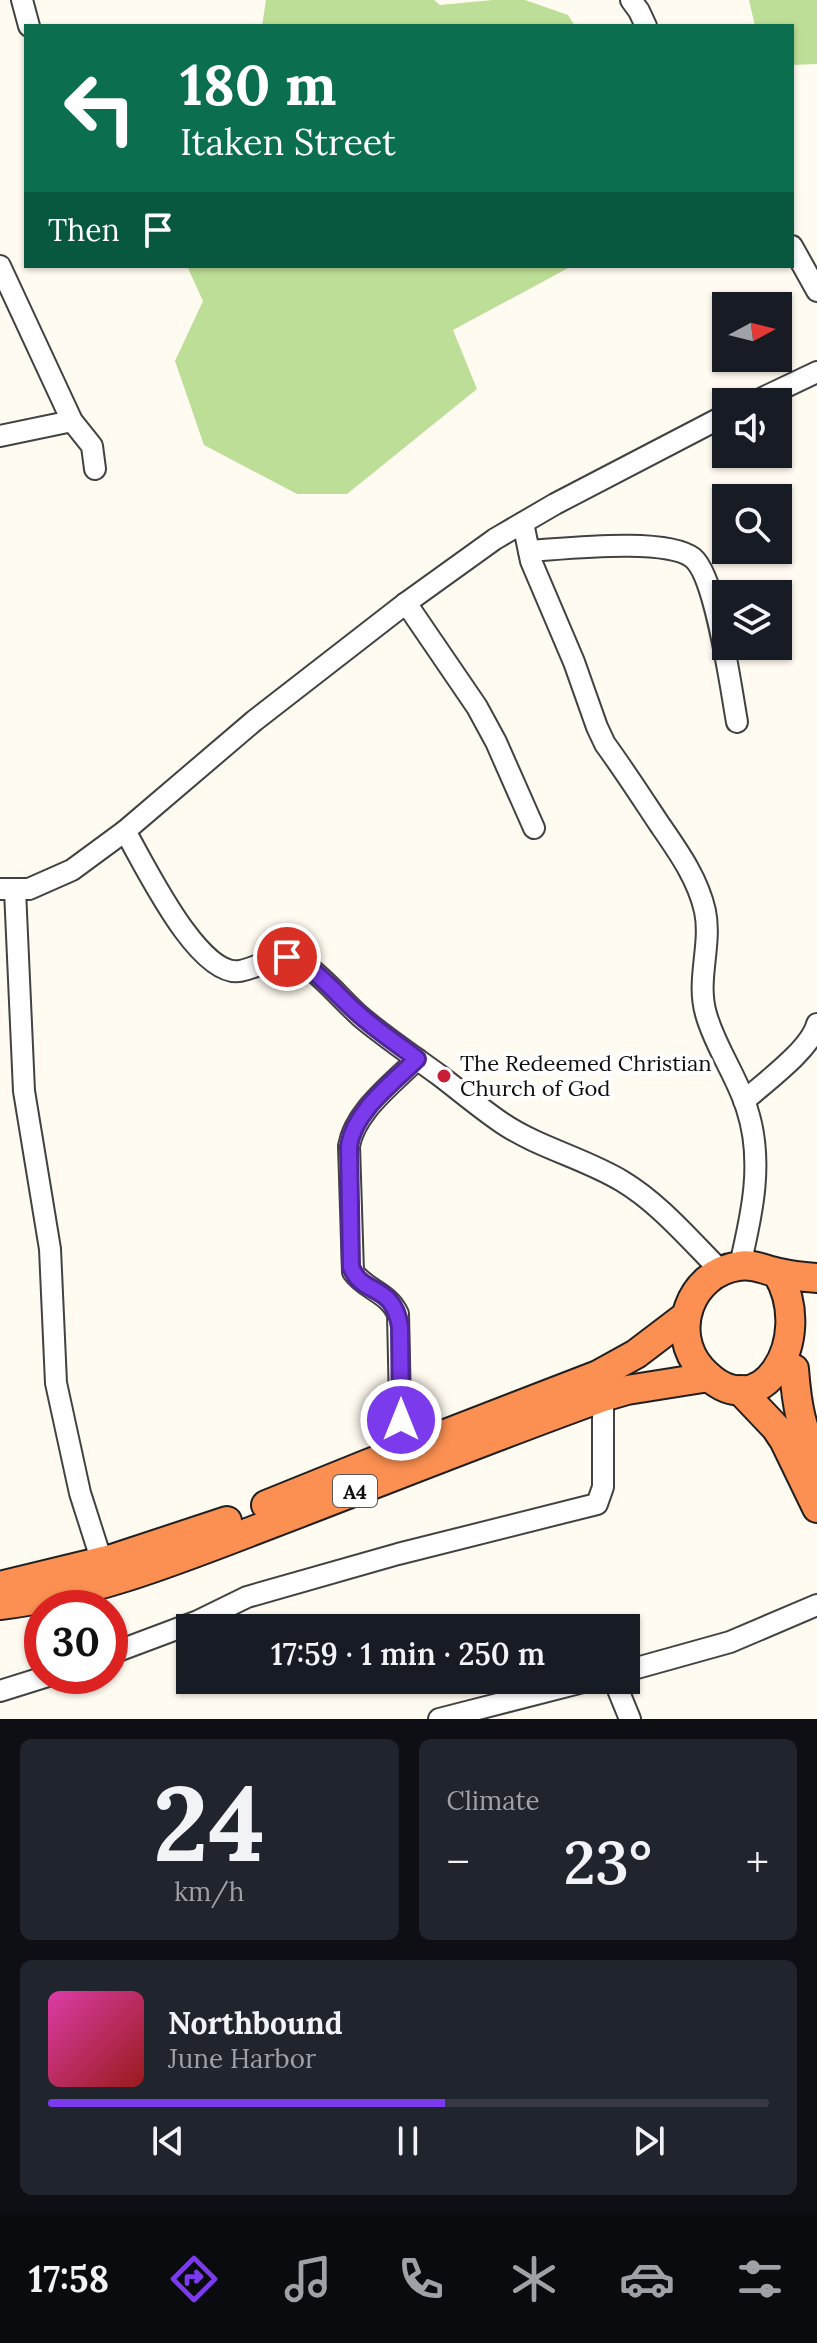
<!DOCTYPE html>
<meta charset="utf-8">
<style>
body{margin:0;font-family:Lora,serif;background:#20242c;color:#f1f3f6;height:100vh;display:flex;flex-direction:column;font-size:30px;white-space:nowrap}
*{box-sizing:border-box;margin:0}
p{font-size:26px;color:#9ea1a6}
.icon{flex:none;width:44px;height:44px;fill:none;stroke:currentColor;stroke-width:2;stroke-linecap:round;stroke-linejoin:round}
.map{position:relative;height:1719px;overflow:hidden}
.side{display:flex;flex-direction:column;gap:20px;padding:20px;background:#0d0f14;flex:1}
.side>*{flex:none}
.hud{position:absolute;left:24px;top:24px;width:770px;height:244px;border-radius:0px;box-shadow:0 2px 6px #0004;background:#0b6e4f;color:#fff;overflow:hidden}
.needle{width:52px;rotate:83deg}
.fabs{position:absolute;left:712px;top:292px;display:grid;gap:16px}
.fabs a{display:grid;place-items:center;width:80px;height:80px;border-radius:0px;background:#171b24;box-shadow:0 2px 6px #0004;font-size:40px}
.speed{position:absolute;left:24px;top:1590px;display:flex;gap:16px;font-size:40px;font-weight:700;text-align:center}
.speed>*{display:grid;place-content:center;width:104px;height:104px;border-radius:50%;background:#171b24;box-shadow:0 2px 6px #0004;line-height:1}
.speed .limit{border:12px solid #d22;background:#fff;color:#111}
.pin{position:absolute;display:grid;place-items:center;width:68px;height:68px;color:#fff;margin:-34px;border:4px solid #fff;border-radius:50%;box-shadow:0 2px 8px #0007}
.me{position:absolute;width:88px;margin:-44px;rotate:0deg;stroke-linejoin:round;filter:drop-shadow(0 0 6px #0008)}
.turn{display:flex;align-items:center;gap:28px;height:168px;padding:0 24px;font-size:36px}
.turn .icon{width:104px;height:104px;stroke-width:2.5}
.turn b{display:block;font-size:56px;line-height:68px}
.then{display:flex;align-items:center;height:76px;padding:0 24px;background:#0003;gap:16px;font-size:30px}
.big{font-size:60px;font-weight:600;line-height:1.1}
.side .widget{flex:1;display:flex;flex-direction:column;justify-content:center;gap:12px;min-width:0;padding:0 28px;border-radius:12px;background:#20242c}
.side .dial{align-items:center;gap:0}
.dial b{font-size:104px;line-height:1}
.song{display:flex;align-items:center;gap:24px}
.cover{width:96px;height:96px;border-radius:12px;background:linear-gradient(135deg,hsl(320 70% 55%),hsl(0 70% 35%))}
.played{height:8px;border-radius:4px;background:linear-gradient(90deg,#7c3aed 55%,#363941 55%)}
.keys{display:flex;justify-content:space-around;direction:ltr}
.heat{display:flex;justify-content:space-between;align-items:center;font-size:44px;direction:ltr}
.side .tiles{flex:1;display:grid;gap:20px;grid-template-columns:1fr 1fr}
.widget:last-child{grid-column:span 2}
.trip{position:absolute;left:176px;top:1614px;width:464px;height:80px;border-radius:0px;background:#171b24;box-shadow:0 2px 6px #0004;font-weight:600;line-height:80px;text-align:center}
.tab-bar{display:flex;height:128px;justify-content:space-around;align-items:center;background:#090b0e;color:#9ea1a6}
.tab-bar .icon{width:56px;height:56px}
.tab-bar .on{color:#7c3aed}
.tab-bar b{font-size:36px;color:#f1f3f6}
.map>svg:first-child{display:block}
</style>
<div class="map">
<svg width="817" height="1719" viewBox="0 0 817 1719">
<rect width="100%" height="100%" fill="#fffbf1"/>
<g fill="#bdde96">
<path d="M266,0H434L440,5L493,0H525L568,15L575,26H262Z"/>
<path d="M749,0H817V64L792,65V26H755Z"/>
<path d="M187,266H572L453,330L477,389L347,494H297L204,445L175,361L203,301Z"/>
</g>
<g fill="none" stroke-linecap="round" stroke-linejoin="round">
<defs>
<g id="minor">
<path d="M22,0L29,26"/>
<path d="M631,0L639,11L646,26"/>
<path d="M792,246L817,291"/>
<path d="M0,266L72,421L92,446L95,469"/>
<path d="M754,402L817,372"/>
<path d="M0,436L72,421"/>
<path d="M523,523L531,561L574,662L597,727L605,744C624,770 642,798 660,825C678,851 698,879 705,911C712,945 696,980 706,1014C715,1047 737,1076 747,1109C764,1161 752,1214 740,1265"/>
<path d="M529,551C564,549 666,537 693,558C716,577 731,689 737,722"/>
<path d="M406,603L477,707L496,742L534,828"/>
<path d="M125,831C144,863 198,978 240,971C266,966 282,946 308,967C327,981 343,1001 361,1017C386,1038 413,1056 439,1075C460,1091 480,1108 502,1123C539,1148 584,1158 622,1181C659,1203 690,1240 721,1271"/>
<path d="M0,889H29L72,870L125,831L254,721L406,603L495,539L555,504L726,415"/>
<path d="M15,890L24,1091L50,1249L56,1383L80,1493L102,1562"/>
<path d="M744,1101C765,1082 810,1050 817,1024"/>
<path d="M401,1451L398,1314C388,1292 366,1290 353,1272L349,1146C355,1111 393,1084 417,1059"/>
<path d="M110,1654L198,1621L247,1597L398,1554L597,1504L603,1487V1397"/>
<path d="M626,1671L730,1642L817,1605"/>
<path d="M614,1680L630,1719"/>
<path d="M0,1691L48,1676"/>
<path d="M439,1719L591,1680"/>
</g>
<g id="highway">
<path d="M777,1273C817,1338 760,1434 701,1369C669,1333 689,1273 739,1266C754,1263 766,1271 780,1273C792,1276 805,1277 817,1278"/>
<path d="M794,1369C797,1408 801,1427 817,1462"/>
<path d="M740,1390L776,1428L784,1440L817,1508"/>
<path d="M266,1505L365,1465L598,1375L636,1354L686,1316"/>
<path d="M0,1586L115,1558L227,1521"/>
<path d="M0,1605C95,1594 184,1557 273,1523C383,1481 492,1437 603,1397L627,1390L709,1377"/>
</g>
</defs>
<use href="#minor" stroke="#424242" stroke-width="24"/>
<use href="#highway" stroke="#202020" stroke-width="32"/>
<use href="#minor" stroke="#fff" stroke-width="20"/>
<use href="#highway" stroke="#fc9052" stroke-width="28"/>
</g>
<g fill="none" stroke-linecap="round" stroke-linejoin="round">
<defs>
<path id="route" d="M287,957C314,964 339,998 361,1016C379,1032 399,1045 417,1059C393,1083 354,1111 349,1146L351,1267C363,1297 393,1282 400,1327L401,1420"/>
</defs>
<use href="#route" stroke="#51269a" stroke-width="20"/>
<use href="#route" stroke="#7c3aed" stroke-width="14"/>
</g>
<circle fill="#c81e36" stroke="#fff" stroke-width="3" cx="444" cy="1076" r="8"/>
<g text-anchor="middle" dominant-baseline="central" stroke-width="8" stroke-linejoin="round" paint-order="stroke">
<rect fill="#fff" stroke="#575757" stroke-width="2" x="333" y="1475" width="44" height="32" rx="6"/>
<g font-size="20" font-weight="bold" fill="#0f0f0f">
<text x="355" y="1491">A4</text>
</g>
<g font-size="22" fill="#0f0f0f" stroke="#fff" text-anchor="start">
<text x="460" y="1063">The Redeemed Christian<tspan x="460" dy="25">Church of God</tspan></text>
</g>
</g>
</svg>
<div class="fabs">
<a><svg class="needle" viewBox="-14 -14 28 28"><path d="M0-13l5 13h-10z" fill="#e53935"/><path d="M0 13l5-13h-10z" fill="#9ea1a6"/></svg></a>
<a><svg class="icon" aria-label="sound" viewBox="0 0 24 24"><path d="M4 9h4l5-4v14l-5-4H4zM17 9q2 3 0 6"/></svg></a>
<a><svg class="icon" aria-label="search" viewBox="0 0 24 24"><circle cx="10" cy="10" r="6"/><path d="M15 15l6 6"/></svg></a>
<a><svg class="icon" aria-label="layers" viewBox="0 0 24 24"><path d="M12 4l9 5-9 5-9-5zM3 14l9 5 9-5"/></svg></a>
</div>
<div class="speed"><div class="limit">30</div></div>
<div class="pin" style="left:287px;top:957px;background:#d93025"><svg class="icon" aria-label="arrive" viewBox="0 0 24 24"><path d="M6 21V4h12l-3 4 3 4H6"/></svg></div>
<svg class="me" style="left:401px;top:1420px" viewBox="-20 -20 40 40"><circle r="17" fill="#7c3aed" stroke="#fff" stroke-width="3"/><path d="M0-11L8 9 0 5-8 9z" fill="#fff"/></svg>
<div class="trip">17:59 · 1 min · 250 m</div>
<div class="hud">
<div class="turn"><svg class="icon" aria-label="left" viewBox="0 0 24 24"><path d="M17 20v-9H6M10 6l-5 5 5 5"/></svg><div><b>180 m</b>Itaken Street</div></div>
<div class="then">Then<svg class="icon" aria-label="arrive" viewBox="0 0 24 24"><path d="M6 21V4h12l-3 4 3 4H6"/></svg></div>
</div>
</div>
<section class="side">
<div class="tiles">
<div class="widget dial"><b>24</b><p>km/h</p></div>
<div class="widget"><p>Climate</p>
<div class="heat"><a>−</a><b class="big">23°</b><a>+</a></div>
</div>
<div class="widget">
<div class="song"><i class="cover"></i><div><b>Northbound</b><p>June Harbor</p></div></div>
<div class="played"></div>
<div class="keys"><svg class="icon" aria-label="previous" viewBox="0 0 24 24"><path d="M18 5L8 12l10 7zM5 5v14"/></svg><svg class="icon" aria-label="pause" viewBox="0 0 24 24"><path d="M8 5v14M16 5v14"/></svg><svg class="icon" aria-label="next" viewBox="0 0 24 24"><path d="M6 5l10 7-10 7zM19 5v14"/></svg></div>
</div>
</div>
</section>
<nav class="tab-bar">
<b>17:58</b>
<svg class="icon on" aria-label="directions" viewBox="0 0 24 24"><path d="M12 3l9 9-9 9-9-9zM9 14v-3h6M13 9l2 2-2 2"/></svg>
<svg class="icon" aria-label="music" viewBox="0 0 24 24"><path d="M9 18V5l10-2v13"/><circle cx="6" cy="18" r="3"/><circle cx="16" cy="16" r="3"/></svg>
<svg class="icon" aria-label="phone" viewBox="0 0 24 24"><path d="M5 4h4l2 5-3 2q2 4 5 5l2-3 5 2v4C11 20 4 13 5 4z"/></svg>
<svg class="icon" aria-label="climate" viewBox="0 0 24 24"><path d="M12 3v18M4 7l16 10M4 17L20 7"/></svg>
<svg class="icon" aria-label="car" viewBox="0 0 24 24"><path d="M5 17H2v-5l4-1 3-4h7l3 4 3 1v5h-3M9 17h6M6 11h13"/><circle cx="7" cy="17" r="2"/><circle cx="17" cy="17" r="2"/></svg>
<svg class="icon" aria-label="filters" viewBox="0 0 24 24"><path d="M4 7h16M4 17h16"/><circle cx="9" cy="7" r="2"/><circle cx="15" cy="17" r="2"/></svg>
</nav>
